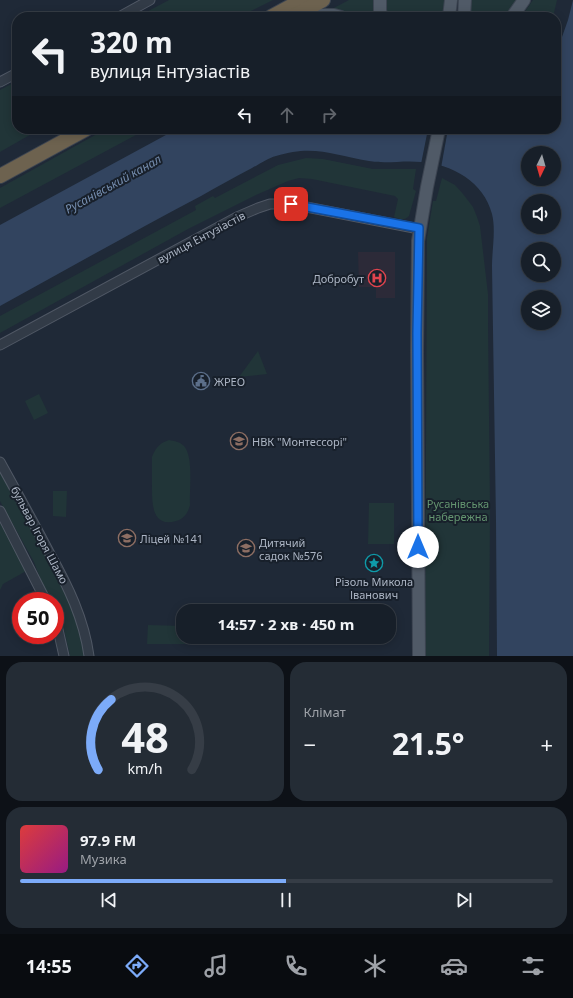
<!DOCTYPE html>
<html lang="uk">
<meta charset="utf-8">
<style>
body{margin:0;font-family:"Noto Sans",sans-serif;background:#242c35;color:#f1f3f6;height:100vh;display:flex;flex-direction:column;font-size:15px;white-space:nowrap}
*{box-sizing:border-box;margin:0}
p{font-size:13px;color:#9ea2a8}
.icon{flex:none;width:22px;height:22px;fill:none;stroke:currentColor;stroke-width:2;stroke-linecap:round;stroke-linejoin:round}
.map{position:relative;height:656px;overflow:hidden}
.sheet{display:flex;flex-direction:column;gap:6px;padding:6px;background:#0d1117;flex:1}
.sheet>*{flex:none}
.banner{position:absolute;left:12px;top:12px;width:549px;height:122px;border-radius:16px;box-shadow:0 2px 10px #0003,0 0 0 1px #363d46;background:#171f29;color:#f1f3f6;overflow:hidden}
.needle{width:26px;rotate:185deg}
.buttons{position:absolute;left:521px;top:146px;display:grid;gap:8px}
.buttons a{display:grid;place-items:center;width:40px;height:40px;border-radius:50%;background:#171f29;box-shadow:0 2px 10px #0003,0 0 0 1px #363d46;font-size:20px}
.speed{position:absolute;left:12px;top:592px;display:flex;gap:8px;font-size:20px;font-weight:700;text-align:center}
.speed>*{display:grid;place-content:center;width:52px;height:52px;border-radius:50%;background:#171f29;box-shadow:0 2px 10px #0003,0 0 0 1px #363d46;line-height:1}
.speed .limit{border:6px solid #d22;background:#fff;color:#111}
.pin{position:absolute;display:grid;place-items:center;width:34px;height:34px;color:#fff;margin:-17px;border-radius:8px;box-shadow:0 2px 6px #0006}
.me{position:absolute;width:44px;margin:-22px;rotate:0deg;stroke-linejoin:round;filter:drop-shadow(0 0 3px #0008)}
.turn{display:flex;align-items:center;gap:14px;height:84px;padding:0 12px;font-size:18px}
.turn .icon{width:52px;height:52px;stroke-width:2.5}
.turn b{display:block;font-size:28px;line-height:34px}
.lanes{display:flex;align-items:center;height:38px;padding:0 12px;background:#0003;justify-content:center;gap:20px;direction:ltr}
.lanes .off{opacity:.35}
.big{font-size:30px;font-weight:700;line-height:1.1}
.sheet .widget{flex:1;display:flex;flex-direction:column;justify-content:center;gap:6px;min-width:0;padding:0 14px;border-radius:16px;background:#242c35}
.sheet .dial{align-items:center;gap:0}
.dial svg{height:104px;overflow:visible;fill:none;stroke:#363d46;stroke-width:7;stroke-linecap:round;text-anchor:middle}
.dial text{fill:#f1f3f6;stroke:none}
.song{display:flex;align-items:center;gap:12px}
.cover{width:48px;height:48px;border-radius:6px;background:linear-gradient(135deg,hsl(0 70% 55%),hsl(310 70% 35%))}
.played{height:4px;border-radius:2px;background:linear-gradient(90deg,#7cabf9 50%,#363d46 50%)}
.keys{display:flex;justify-content:space-around;direction:ltr}
.heat{display:flex;justify-content:space-between;align-items:center;font-size:22px;direction:ltr}
.sheet .tiles{flex:1;display:grid;gap:6px;grid-template-columns:1fr 1fr}
.widget:last-child{grid-column:span 2}
.trip{position:absolute;left:176px;top:604px;width:220px;height:40px;border-radius:16px;background:#171f29;box-shadow:0 2px 10px #0003,0 0 0 1px #363d46;font-weight:700;line-height:40px;text-align:center}
.tabs{display:flex;height:64px;justify-content:space-around;align-items:center;background:#090c10;color:#9ea2a8}
.tabs .icon{width:28px;height:28px}
.tabs .selected{color:#7cabf9}
.tabs b{font-size:18px;color:#f1f3f6}
.map>svg:first-child{display:block}
</style>
<div class="map">
<svg width="573" height="656" viewBox="0 0 573 656">
<rect width="100%" height="100%" fill="#1f2937"/>
<path fill="#2c2a38" d="M358,252H395V298H376V287H359Z"/>
<g fill="#213538">
<path d="M169,0H273L239,17H137Z"/>
<path d="M349,0H373L376,17H354L339,12L330,10Z"/>
<path d="M384,0H445V9L442,17H388L385,8Z"/>
<path d="M470,0H518L505,17H469Z"/>
<path d="M533,0H557L553,17H521Z"/>
<path d="M17,81V129H40L0,152V90Z"/>
<path d="M106,129H147L0,208V188Z"/>
<path d="M306,158L323,159L373,169H416L413,189L416,191L409,216C404,221 400,219 394,217L398,199L395,196L312,179L299,178L288,181L256,195L188,229L0,333V316L196,210L195,206L213,196L215,198L278,165Z"/>
<path d="M442,178L455,185L463,194L473,207L477,217L480,226L488,294V323L490,509L489,656H425L427,238L433,201H436Z"/>
<path d="M258,351L267,374L239,377Z"/>
<path d="M39,394L48,413L34,420L25,401Z"/>
<path d="M169,440C175,441 180,442 184,446C194,457 189,491 190,505C188,513 184,519 176,521C151,528 152,502 152,485C152,476 152,466 152,457C156,447 160,443 169,440Z"/>
<path d="M0,470C14,495 28,520 42,546C61,581 80,614 85,656H70L62,621L55,608V601H51L43,586L34,562L0,501Z"/>
<path d="M53,491H67L66,517L53,516Z"/>
<path d="M369,503H394V544H368Z"/>
<path d="M0,521L28,570L3,584L0,590Z"/>
<path d="M148,625L183,626V637H188V644H147Z"/>
</g>
<path fill="#32445f" fill-rule="evenodd" d="M573,0V656H497L496,521L492,266C492,250 496,230 492,214C484,182 452,164 421,162C404,160 386,164 369,161C334,155 313,144 276,156C268,158 260,164 252,168C235,177 218,186 201,196C133,232 67,269 0,306V225L177,129H556V54L568,20ZM528,153H554V179H528ZM528,201H554V227H528ZM528,249H554V275H528ZM528,297H554V323H528Z"/>
<path fill="#1f2937" d="M428,129H448L441,168L421,164Z"/>
<g fill="none" stroke-linecap="round" stroke-linejoin="round">
<defs>
<g id="minor">
<path d="M119,17L150,0"/>
<path d="M0,82L17,73"/>
<path d="M0,345L237,217L258,208L270,204H291L419,229"/>
<path d="M0,462C17,493 34,523 50,554C68,586 84,619 89,656"/>
<path d="M0,511L46,601"/>
<path d="M55,620L57,625L64,656"/>
</g>
<g id="major">
<path d="M380,0V11L382,17"/>
<path d="M296,15H334L341,17"/>
<path d="M449,17L451,0"/>
<path d="M464,17L465,0"/>
<path d="M512,17L524,0"/>
<path d="M419,656L417,352L418,241L427,187L439,129"/>
</g>
<g id="highway">
<path d="M271,17L302,0"/>
<path d="M292,17L323,0"/>
<path d="M0,176L86,129"/>
</g>
</defs>
<use href="#minor" stroke="#505865" stroke-width="11"/>
<use href="#major" stroke="#3c4451" stroke-width="14"/>
<use href="#highway" stroke="#3d4551" stroke-width="16"/>
<use href="#minor" stroke="#323b47" stroke-width="9"/>
<use href="#major" stroke="#505a67" stroke-width="12"/>
<use href="#highway" stroke="#6d624f" stroke-width="14"/>
</g>
<g fill="none" stroke-linecap="round" stroke-linejoin="round">
<defs>
<path id="route" d="M291,204L419,228L417,333L418,547"/>
</defs>
<use href="#route" stroke="#114b97" stroke-width="10"/>
<use href="#route" stroke="#1a73e8" stroke-width="7"/>
</g>
<defs>
<symbol id="hospital-ring" viewBox="-11 -11 22 22"><circle r="9.5" fill="#18202b" stroke="#e0444e" stroke-width="1.5"/><path d="M-5-5h3v3.5h4V-5h3V5h-3V1.5h-4V5h-3Z" fill="#e0444e"/></symbol>
<symbol id="civic-ring" viewBox="-11 -11 22 22"><circle r="9.5" fill="#18202b" stroke="#5c6f8a" stroke-width="1.5"/><path d="M-.6-6.5H3V-4.5H.6V-3L4-1V1h2V6H-6V1h2V-1L-.6-3ZM-1.2 2.5V6h2.4V2.5Z" fill="#5c6f8a"/></symbol>
<symbol id="school-ring" viewBox="-11 -11 22 22"><circle r="9.5" fill="#18202b" stroke="#8d6e63" stroke-width="1.5"/><path d="M0-5L7-2L0 1L-7-2ZM-4 1L0 2.5L4 1V4Q0 6-4 4Z" fill="#8d6e63"/></symbol>
<symbol id="sight-ring" viewBox="-11 -11 22 22"><circle r="9.5" fill="#18202b" stroke="#0f9aa8" stroke-width="1.5"/><path d="M0-6L1.8-2.2L6-1.7L2.9 1.2L3.7 5.4L0 3.3L-3.7 5.4L-2.9 1.2L-6-1.7L-1.8-2.2Z" fill="#0f9aa8"/></symbol>
</defs>
<g fill-rule="evenodd">
<use href="#hospital-ring" x="367" y="268" width="20" height="20"/>
<use href="#civic-ring" x="191" y="371" width="20" height="20"/>
<use href="#school-ring" x="229" y="431" width="20" height="20"/>
<use href="#school-ring" x="117" y="528" width="20" height="20"/>
<use href="#school-ring" x="236" y="538" width="20" height="20"/>
<use href="#sight-ring" x="364" y="553" width="20" height="20"/>
</g>
<g text-anchor="middle" dominant-baseline="central" stroke-width="4" stroke-linejoin="round" paint-order="stroke">
<g font-size="11" fill="#acb5c4" stroke="#18202b">
<text transform="translate(201 237) rotate(-28)">вулиця Ентузіастів</text>
<text transform="translate(40 535) rotate(62)">бульвар Ігоря Шамо</text>
</g>
<g font-size="11" fill="#acb5c4" stroke="#18202b" text-anchor="start">
<text x="364" y="278" text-anchor="end">Добробут</text>
<text x="214" y="381">ЖРЕО</text>
<text x="252" y="441">НВК "Монтессорі"</text>
<text x="140" y="538">Ліцей №141</text>
<text x="259" y="542">Дитячий<tspan x="259" dy="13">садок №576</tspan></text>
<text x="374" y="581" text-anchor="middle">Різоль Микола<tspan x="374" dy="13">Іванович</tspan></text>
</g>
<g font-size="11" fill="#649570" stroke="#18202b">
<text x="458" y="503">Русанівська<tspan x="458" dy="13">набережна</tspan></text>
</g>
<g font-size="12" font-style="italic" fill="#748cad" stroke="#18202b">
<text transform="translate(113 184) rotate(-29)">Русанівський канал</text>
</g>
</g>
</svg>
<div class="buttons">
<a><svg class="needle" viewBox="-14 -14 28 28"><path d="M0-13l5 13h-10z" fill="#e53935"/><path d="M0 13l5-13h-10z" fill="#9ea2a8"/></svg></a>
<a><svg class="icon" aria-label="sound" viewBox="0 0 24 24"><path d="M4 9h4l5-4v14l-5-4H4zM17 9q2 3 0 6"/></svg></a>
<a><svg class="icon" aria-label="search" viewBox="0 0 24 24"><circle cx="10" cy="10" r="6"/><path d="M15 15l6 6"/></svg></a>
<a><svg class="icon" aria-label="layers" viewBox="0 0 24 24"><path d="M12 4l9 5-9 5-9-5zM3 14l9 5 9-5"/></svg></a>
</div>
<div class="speed"><div class="limit">50</div></div>
<div class="pin" style="left:291px;top:204px;background:#d93025"><svg class="icon" aria-label="arrive" viewBox="0 0 24 24"><path d="M6 21V4h12l-3 4 3 4H6"/></svg></div>
<svg class="me" style="left:418px;top:547px" viewBox="-20 -20 40 40"><circle r="19" fill="#fff"/><path d="M0-13L10 11 0 6-10 11z" fill="#1a73e8"/></svg>
<div class="trip">14:57 · 2 хв · 450 m</div>
<div class="banner">
<div class="turn"><svg class="icon" aria-label="left" viewBox="0 0 24 24"><path d="M17 20v-9H6M10 6l-5 5 5 5"/></svg><div><b>320 m</b>вулиця Ентузіастів</div></div>
<div class="lanes"><svg class="icon" aria-label="left" viewBox="0 0 24 24"><path d="M17 20v-9H6M10 6l-5 5 5 5"/></svg><svg class="icon off" aria-label="ahead" viewBox="0 0 24 24"><path d="M12 20V5M6 11l6-6 6 6"/></svg><svg class="icon off" aria-label="right" viewBox="0 0 24 24"><path d="M7 20v-9h11M14 6l5 5-5 5"/></svg></div>
</div>
</div>
<section class="sheet">
<div class="tiles">
<div class="widget dial"><svg viewBox="0 0 100 80">
<path d="M14 69A42 42 0 1 1 86 69"/>
<path d="M14 69A42 42 0 0 1 24 15" stroke="#7cabf9"/>
<text x="50" y="56" font-size="32" font-weight="700">48</text>
<text x="50" y="72" font-size="11">km/h</text>
</svg></div>
<div class="widget"><p>Клімат</p>
<div class="heat"><a>−</a><b class="big">21.5°</b><a>+</a></div>
</div>
<div class="widget">
<div class="song"><i class="cover"></i><div><b>97.9 FM</b><p>Музика</p></div></div>
<div class="played"></div>
<div class="keys"><svg class="icon" aria-label="previous" viewBox="0 0 24 24"><path d="M18 5L8 12l10 7zM5 5v14"/></svg><svg class="icon" aria-label="pause" viewBox="0 0 24 24"><path d="M8 5v14M16 5v14"/></svg><svg class="icon" aria-label="next" viewBox="0 0 24 24"><path d="M6 5l10 7-10 7zM19 5v14"/></svg></div>
</div>
</div>
</section>
<nav class="tabs">
<b>14:55</b>
<svg class="icon selected" aria-label="directions" viewBox="0 0 24 24"><path d="M12 3l9 9-9 9-9-9zM9 14v-3h6M13 9l2 2-2 2"/></svg>
<svg class="icon" aria-label="music" viewBox="0 0 24 24"><path d="M9 18V5l10-2v13"/><circle cx="6" cy="18" r="3"/><circle cx="16" cy="16" r="3"/></svg>
<svg class="icon" aria-label="phone" viewBox="0 0 24 24"><path d="M5 4h4l2 5-3 2q2 4 5 5l2-3 5 2v4C11 20 4 13 5 4z"/></svg>
<svg class="icon" aria-label="climate" viewBox="0 0 24 24"><path d="M12 3v18M4 7l16 10M4 17L20 7"/></svg>
<svg class="icon" aria-label="car" viewBox="0 0 24 24"><path d="M5 17H2v-5l4-1 3-4h7l3 4 3 1v5h-3M9 17h6M6 11h13"/><circle cx="7" cy="17" r="2"/><circle cx="17" cy="17" r="2"/></svg>
<svg class="icon" aria-label="filters" viewBox="0 0 24 24"><path d="M4 7h16M4 17h16"/><circle cx="9" cy="7" r="2"/><circle cx="15" cy="17" r="2"/></svg>
</nav>
